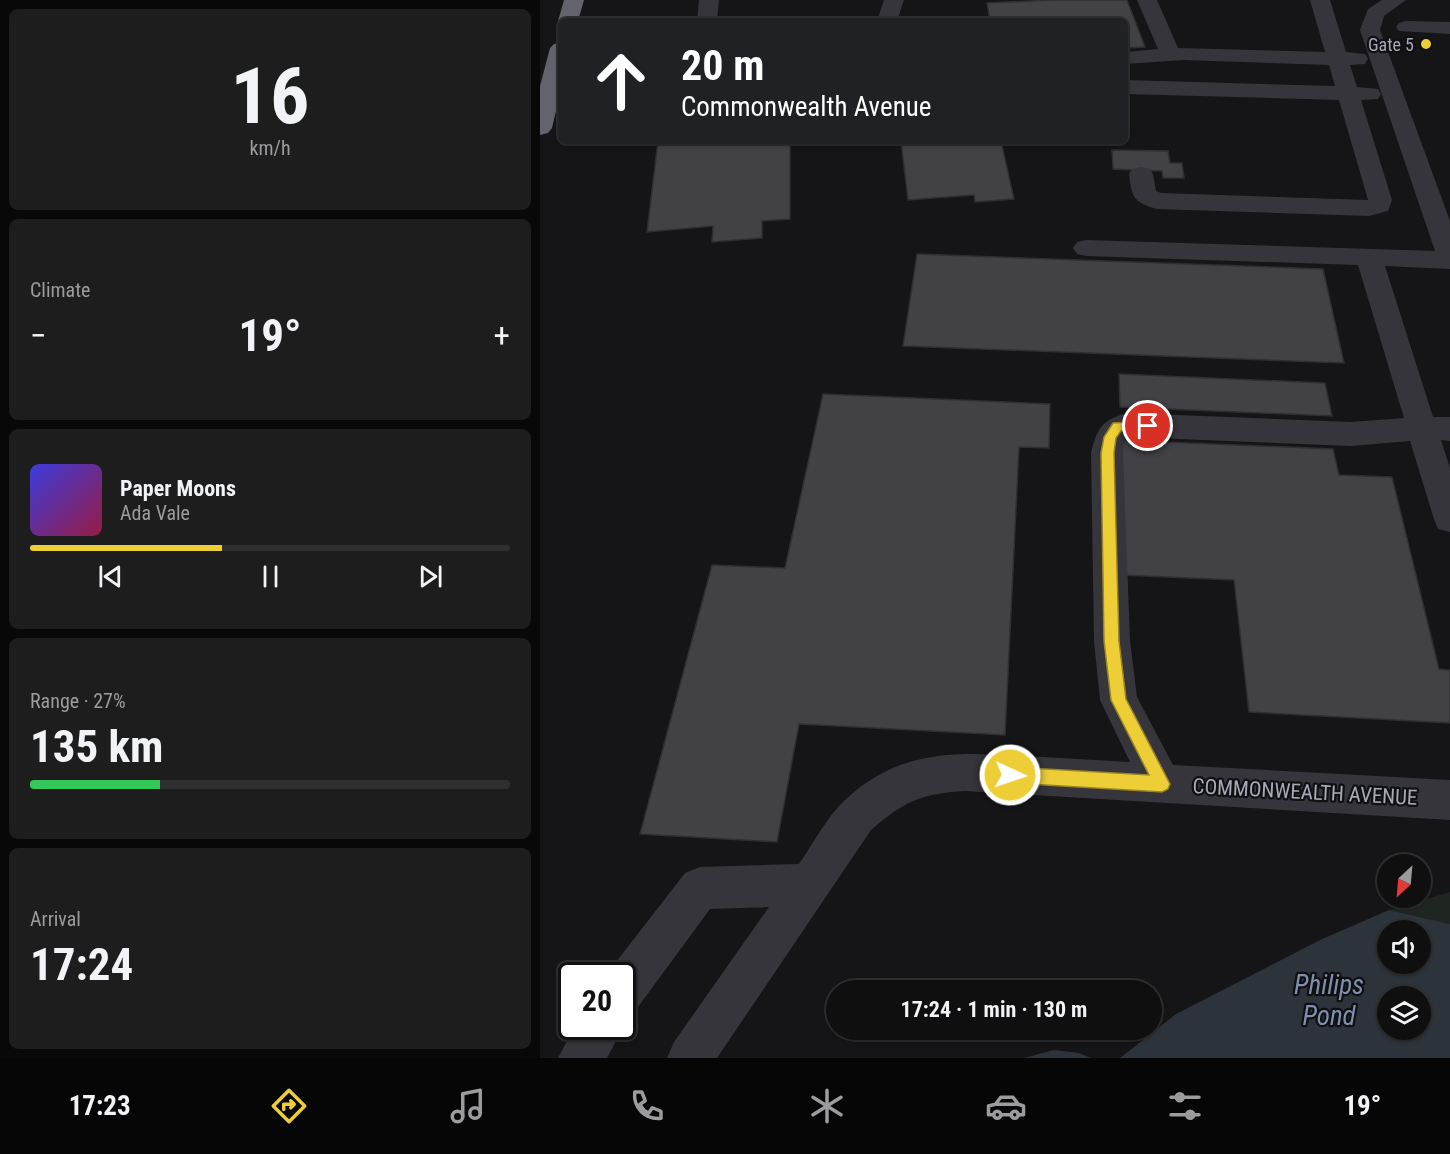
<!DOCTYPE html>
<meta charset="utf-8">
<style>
body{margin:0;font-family:"Roboto Condensed",sans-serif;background:#1e1d1e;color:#f1f3f6;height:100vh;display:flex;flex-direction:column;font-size:22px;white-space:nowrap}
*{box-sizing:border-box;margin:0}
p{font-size:20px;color:#9c9c9f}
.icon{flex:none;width:33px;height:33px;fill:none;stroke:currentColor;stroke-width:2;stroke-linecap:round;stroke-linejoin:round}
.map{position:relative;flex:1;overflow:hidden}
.sheet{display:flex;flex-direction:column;gap:9px;padding:9px;background:#090809;width:540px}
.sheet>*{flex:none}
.banner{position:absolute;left:18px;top:18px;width:570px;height:126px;border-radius:9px;box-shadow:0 2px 4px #0004,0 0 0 2px #302f30;background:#202124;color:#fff;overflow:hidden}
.needle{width:39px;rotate:206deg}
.buttons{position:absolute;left:837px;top:854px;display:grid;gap:12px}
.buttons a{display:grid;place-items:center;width:54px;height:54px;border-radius:50%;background:#100f10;box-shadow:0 2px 4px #0004,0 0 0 2px #302f30;font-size:30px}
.speed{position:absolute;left:18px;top:962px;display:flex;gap:12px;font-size:30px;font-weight:700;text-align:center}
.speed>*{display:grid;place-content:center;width:78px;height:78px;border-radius:50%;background:#100f10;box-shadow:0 2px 4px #0004,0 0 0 2px #302f30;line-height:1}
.speed .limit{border:3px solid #111;border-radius:9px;background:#fff;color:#111}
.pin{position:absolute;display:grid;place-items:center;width:51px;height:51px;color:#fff;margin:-26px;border:3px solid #fff;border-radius:50%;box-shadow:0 2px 6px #0007}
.me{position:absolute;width:66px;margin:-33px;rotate:93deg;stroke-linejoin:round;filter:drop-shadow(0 0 4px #0008)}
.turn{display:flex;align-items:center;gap:21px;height:126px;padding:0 24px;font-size:27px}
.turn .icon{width:78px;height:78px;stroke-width:2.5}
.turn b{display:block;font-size:42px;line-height:51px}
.big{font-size:45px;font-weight:700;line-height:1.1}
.sheet .widget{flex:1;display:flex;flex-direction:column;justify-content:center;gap:9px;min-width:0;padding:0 21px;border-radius:9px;background:#1e1d1e}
.sheet .dial{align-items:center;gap:0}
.dial b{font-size:78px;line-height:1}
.song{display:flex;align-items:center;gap:18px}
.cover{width:72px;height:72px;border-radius:9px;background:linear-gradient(135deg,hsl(240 70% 55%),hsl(340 70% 35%))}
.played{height:6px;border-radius:3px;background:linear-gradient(90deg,#edce36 40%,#302f30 40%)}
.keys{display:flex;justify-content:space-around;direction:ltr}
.heat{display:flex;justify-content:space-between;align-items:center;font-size:33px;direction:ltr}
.charge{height:9px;border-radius:4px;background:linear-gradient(90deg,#34c759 27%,#302f30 0)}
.trip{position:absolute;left:286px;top:980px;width:336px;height:60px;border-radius:30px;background:#100f10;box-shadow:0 2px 4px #0004,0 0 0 2px #302f30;font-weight:700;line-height:60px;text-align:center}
.tab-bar{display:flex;height:96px;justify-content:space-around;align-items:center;background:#060606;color:#9c9c9f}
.tab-bar .icon{width:42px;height:42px}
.tab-bar .on{color:#edce36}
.tab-bar b{font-size:27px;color:#f1f3f6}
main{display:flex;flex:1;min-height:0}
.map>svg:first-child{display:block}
</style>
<main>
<section class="sheet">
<div class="widget dial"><b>16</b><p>km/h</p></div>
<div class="widget"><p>Climate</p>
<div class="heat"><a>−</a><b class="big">19°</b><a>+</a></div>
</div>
<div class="widget">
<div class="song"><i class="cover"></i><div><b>Paper Moons</b><p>Ada Vale</p></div></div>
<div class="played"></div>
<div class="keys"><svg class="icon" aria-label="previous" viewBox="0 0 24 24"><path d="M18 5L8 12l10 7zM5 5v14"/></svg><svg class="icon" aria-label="pause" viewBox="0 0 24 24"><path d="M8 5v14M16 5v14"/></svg><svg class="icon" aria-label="next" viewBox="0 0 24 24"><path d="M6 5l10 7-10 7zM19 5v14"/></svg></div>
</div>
<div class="widget"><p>Range · 27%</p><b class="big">135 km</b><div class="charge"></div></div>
<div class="widget"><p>Arrival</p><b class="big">17:24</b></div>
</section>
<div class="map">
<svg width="910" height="1058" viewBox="0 0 910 1058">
<rect width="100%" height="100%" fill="#151416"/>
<path fill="#1f2621" d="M910,892V924L849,910Z"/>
<g fill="#2d333b" fill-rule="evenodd">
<path d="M849,910L910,924V1058H580L636,1014L780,940ZM848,930H880V963H848ZM848,996H880V1029H848Z"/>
<path d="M514,1050L539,1053L551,1058H484Z"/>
</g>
<g fill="#414146" stroke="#2f2e32" stroke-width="1.5">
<path d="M512,0H587L605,47L585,48V21H450L447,3Z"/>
<path d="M118,141H250V219L222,221V238L172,242L173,226L107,232Z"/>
<path d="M361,141H461L474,199L435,202L434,195L368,200Z"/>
<path d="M572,150L628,151L630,163H642L644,178H623L622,171L573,169Z"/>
<path d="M377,254L783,269L804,363L363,346Z"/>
<path d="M579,374L785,383L792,416L580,407Z"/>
<path d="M283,394L510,404L509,448L479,447L465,735L259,724L237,842L100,834L172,565L245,568Z"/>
<path d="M578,440L793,449L799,475L852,477L899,669L910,670V723L709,712L694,580L582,575Z"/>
</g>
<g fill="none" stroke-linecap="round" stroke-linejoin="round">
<g fill="#35353b" fill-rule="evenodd">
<path d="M159,0H179L177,21H157Z"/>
<path d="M344,0H364L357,21H337Z"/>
<path d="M597,0H617L638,48L785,52L770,0H790L806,52L825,54L828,59L825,64L810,65L817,87L838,89L841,94L838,99L821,100L852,200L848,211L829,216L617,209C593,202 592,198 589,174L592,169L601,167L610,169L613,174L616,191L621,193L828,200L799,100L585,94V80L795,86L789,65L644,60L585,64V52L618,49Z"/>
<path d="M842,0H866L844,16L840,30L910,221V269L845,266L893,417H910V441L901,440L910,468V532L898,529L894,519L870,441L811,446L588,437L585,439L583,453L590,641L597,697L633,765L910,780V820L425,791C380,794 365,801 331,830L177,1058H127L134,1042L229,907L170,909L98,1007L82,1013V975H66L145,873L160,867L259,864C273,844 286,818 304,801C358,749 416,752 485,756C520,758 555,760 590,762L560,700L554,641L551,453C557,428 562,420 587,413L811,422L864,418L818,265L546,256L537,254L533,248L537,242L546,240L895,251L820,30L828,9Z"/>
<path d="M866,21L910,22V34L859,31L856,27L859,23Z"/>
<path d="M82,1023L84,1026L67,1058H18L35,1026H82Z"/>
</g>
<g fill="#62636c" fill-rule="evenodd">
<path d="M24,0H44L38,21H21V25L18,21Z"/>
<path d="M21,42V90L12,128L8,133L0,135V86L10,48L14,44Z"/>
</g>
</g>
<path fill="#edce36" stroke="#9a8623" stroke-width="1.5" d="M608,421L612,423L614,426L612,430L581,431L576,438L574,453L579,641L586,699L630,784L628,789L622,792L470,783L465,780L462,775L465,769L470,767L609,775L571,700L564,641L561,453L564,437L573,423Z"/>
<circle fill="#edce36" stroke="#100f11" stroke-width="2" cx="886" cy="44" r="6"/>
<g text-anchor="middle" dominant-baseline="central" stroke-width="4.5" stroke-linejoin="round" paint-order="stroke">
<g font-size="18" fill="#a6a9b6" stroke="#100f11" text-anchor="end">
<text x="874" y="44">Gate 5</text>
</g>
<g font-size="21" fill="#a6a9b6" stroke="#100f11">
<text transform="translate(765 792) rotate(3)">COMMONWEALTH AVENUE</text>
</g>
<g font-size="27" font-style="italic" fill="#7e90b0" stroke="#100f11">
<text x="789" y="985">Philips<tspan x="789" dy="31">Pond</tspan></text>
</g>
</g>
</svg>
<div class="buttons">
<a><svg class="needle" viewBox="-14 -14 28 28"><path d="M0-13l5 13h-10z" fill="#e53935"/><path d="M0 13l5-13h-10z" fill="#9c9c9f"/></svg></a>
<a><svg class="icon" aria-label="sound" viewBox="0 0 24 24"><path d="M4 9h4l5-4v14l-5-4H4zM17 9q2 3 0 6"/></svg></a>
<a><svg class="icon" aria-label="layers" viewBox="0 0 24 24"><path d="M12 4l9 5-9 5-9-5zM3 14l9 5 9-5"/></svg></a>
</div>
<div class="speed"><div class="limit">20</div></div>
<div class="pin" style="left:608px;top:426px;background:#d93025"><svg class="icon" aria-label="arrive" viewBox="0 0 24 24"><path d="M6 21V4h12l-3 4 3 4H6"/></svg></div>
<svg class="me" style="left:470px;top:775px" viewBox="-20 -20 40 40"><circle r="17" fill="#edce36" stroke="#fff" stroke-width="3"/><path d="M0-11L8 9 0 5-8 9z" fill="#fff"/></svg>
<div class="trip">17:24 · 1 min · 130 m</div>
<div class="banner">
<div class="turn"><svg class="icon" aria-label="ahead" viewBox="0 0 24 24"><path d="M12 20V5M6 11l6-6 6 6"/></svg><div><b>20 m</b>Commonwealth Avenue</div></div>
</div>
</div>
</main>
<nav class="tab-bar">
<b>17:23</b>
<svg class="icon on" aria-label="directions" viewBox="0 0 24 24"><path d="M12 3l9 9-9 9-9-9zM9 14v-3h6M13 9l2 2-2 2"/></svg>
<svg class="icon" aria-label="music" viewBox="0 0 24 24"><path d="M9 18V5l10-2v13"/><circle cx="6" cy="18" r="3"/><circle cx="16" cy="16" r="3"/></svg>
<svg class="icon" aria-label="phone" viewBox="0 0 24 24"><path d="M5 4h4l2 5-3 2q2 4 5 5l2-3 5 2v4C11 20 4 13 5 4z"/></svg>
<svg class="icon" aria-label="climate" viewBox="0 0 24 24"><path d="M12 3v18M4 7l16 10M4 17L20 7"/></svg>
<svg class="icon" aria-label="car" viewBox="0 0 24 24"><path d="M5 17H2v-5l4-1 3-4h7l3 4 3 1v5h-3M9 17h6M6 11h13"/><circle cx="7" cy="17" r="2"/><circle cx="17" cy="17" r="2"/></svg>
<svg class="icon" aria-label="filters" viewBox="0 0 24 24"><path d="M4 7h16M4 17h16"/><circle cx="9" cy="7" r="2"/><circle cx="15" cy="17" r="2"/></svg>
<b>19°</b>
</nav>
